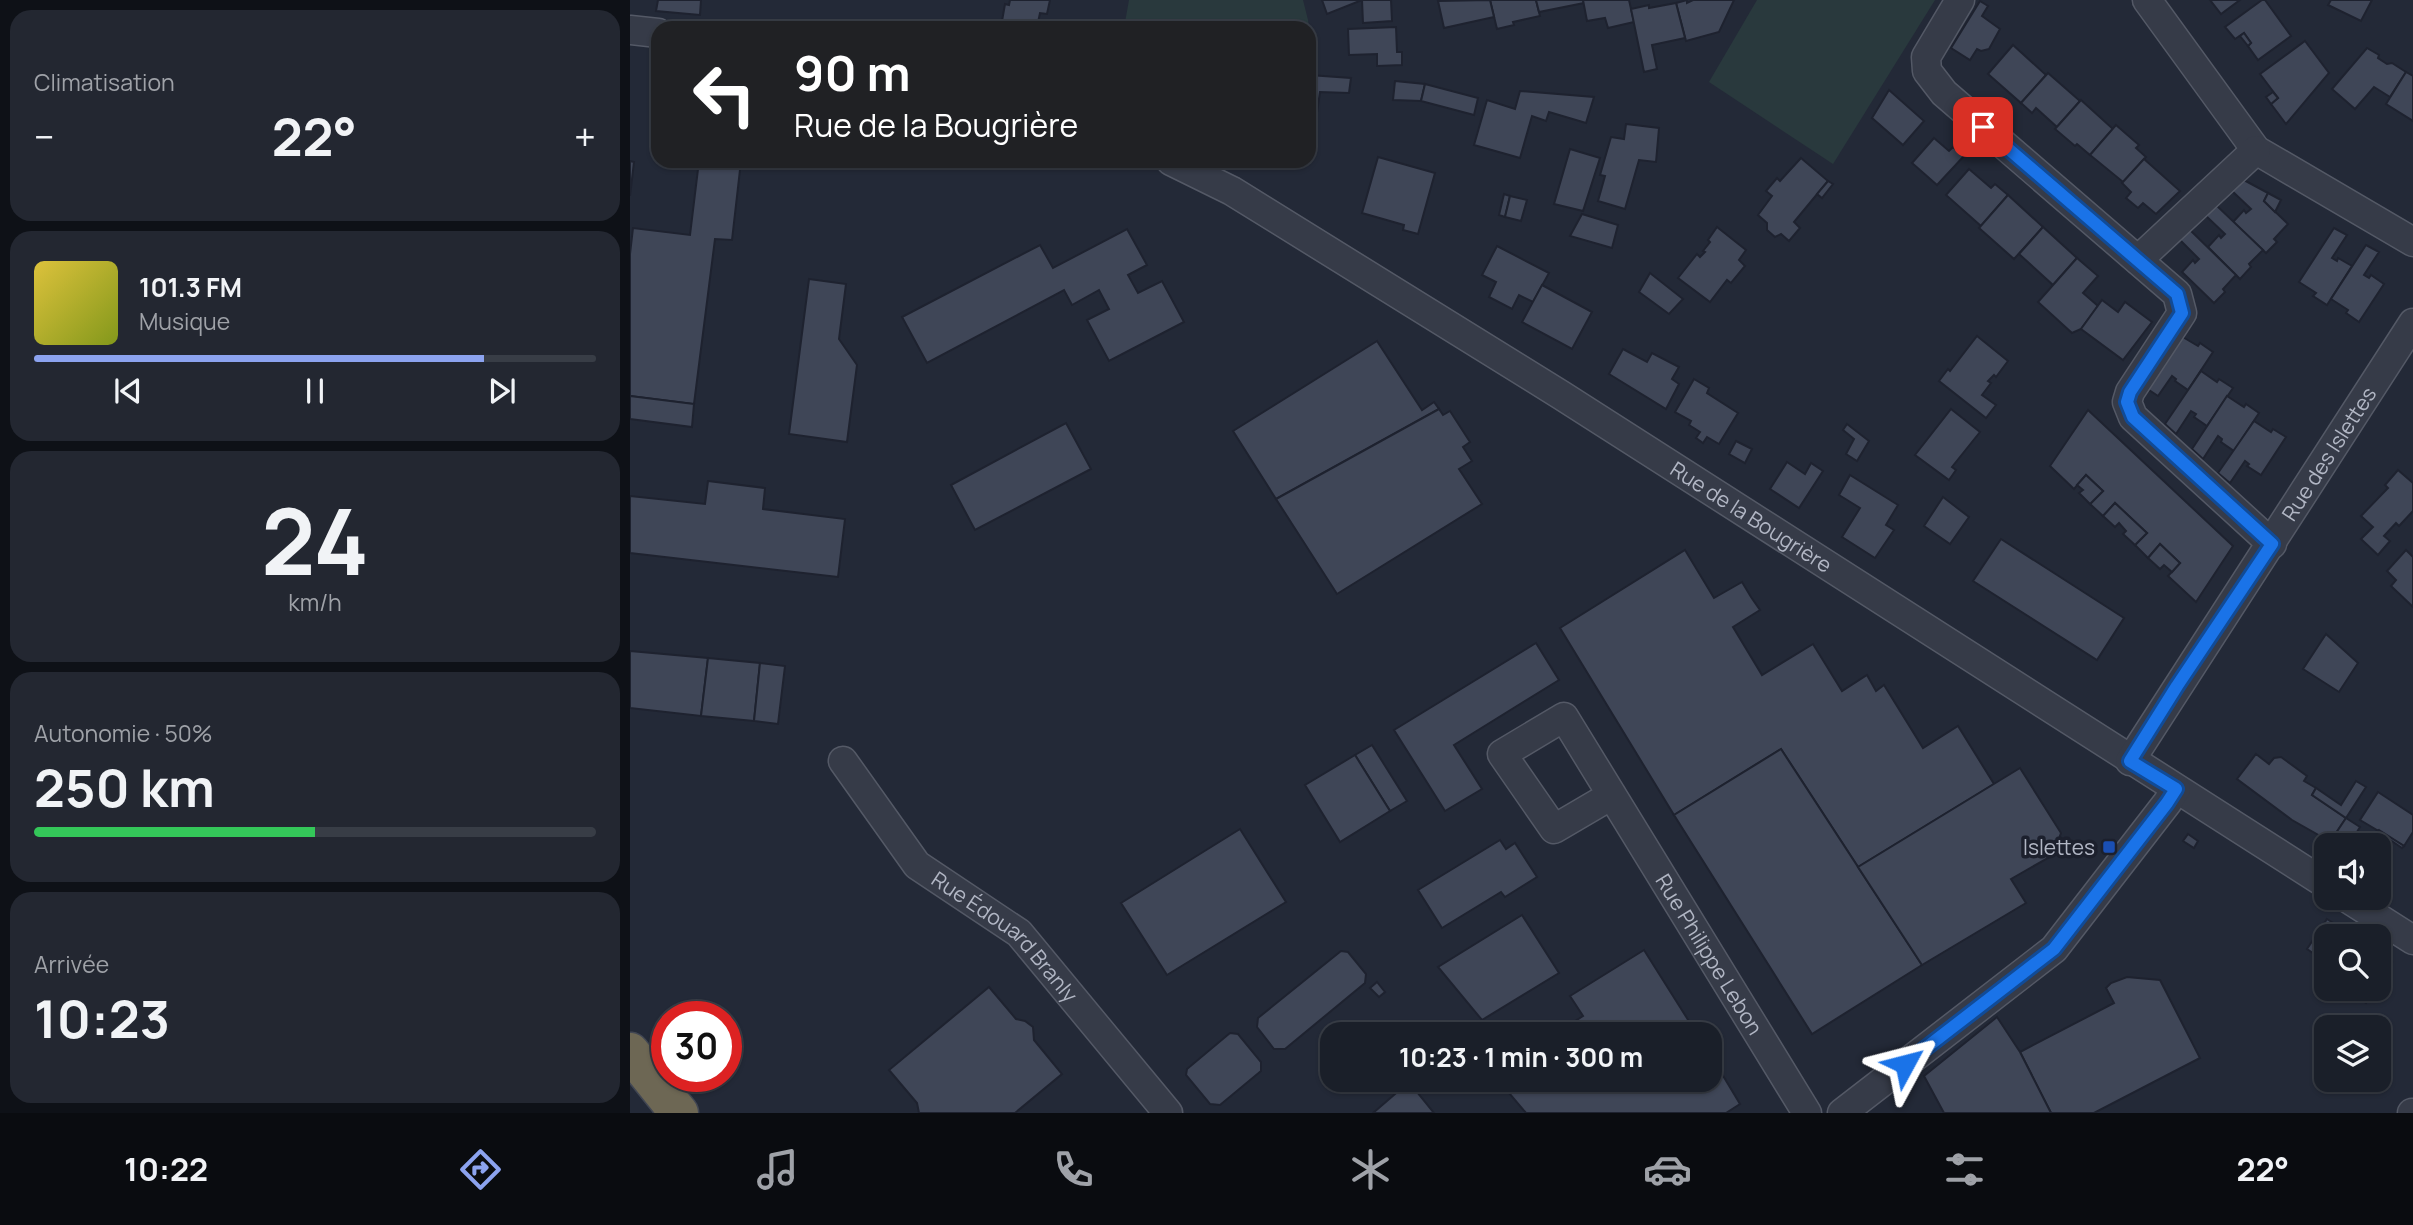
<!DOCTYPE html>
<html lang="fr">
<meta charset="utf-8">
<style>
body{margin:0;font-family:Manrope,sans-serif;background:#232731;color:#f1f3f6;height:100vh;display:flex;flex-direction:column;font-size:26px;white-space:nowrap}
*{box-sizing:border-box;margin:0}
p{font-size:23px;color:#9fa2a8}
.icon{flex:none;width:38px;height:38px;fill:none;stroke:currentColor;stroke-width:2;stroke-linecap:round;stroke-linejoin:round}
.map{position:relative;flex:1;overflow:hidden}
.drawer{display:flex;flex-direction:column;gap:10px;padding:10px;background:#0e1117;width:630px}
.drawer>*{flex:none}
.top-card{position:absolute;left:21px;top:21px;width:665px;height:147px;border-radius:21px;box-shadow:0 2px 5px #0004,0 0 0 2px #383d46;background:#202124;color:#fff;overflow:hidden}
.controls{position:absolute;left:1684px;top:833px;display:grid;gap:14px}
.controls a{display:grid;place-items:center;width:77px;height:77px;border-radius:14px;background:#1a1f29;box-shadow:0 2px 5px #0004,0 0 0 2px #383d46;font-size:35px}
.speed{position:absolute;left:21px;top:1001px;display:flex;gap:14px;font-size:35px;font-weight:700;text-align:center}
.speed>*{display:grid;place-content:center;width:91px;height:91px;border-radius:50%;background:#1a1f29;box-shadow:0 2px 5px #0004,0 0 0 2px #383d46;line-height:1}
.speed .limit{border:10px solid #d22;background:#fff;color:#111}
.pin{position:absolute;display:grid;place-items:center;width:60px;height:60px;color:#fff;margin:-30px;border-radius:14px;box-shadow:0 4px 10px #0006}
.me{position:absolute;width:77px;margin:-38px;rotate:52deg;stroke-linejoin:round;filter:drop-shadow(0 0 5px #0008)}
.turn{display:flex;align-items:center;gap:24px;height:147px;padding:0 28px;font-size:32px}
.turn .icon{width:91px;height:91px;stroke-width:2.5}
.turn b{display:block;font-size:49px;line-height:60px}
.big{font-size:52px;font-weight:700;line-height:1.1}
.drawer .tile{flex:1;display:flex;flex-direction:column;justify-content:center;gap:10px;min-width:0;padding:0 24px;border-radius:21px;background:#232731}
.drawer .dial{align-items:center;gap:0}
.dial b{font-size:91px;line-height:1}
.song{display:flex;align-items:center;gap:21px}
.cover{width:84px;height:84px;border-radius:10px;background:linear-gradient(135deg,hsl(50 70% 55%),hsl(70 70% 35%))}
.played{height:7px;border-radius:4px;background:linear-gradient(90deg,#8ca3ef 80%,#383d46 80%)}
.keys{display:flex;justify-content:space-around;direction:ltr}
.heat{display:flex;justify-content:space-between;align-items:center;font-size:38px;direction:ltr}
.charge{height:10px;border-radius:5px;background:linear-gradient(90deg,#34c759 50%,#383d46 0)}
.trip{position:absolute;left:690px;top:1022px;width:402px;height:70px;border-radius:21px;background:#1a1f29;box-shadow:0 2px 5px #0004,0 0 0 2px #383d46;font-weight:700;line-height:70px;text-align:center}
.menu{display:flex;height:112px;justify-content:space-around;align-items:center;background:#0a0c10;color:#9fa2a8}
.menu .icon{width:49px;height:49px}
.menu .current{color:#8ca3ef}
.menu b{font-size:32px;color:#f1f3f6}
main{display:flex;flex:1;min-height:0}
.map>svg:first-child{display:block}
</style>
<main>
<section class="drawer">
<div class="tile"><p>Climatisation</p>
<div class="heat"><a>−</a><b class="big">22°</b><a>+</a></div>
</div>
<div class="tile">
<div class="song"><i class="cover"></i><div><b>101.3 FM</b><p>Musique</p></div></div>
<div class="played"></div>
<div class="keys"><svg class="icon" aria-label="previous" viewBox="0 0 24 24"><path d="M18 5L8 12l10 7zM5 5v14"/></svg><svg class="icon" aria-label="pause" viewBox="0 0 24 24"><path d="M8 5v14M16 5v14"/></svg><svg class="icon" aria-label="next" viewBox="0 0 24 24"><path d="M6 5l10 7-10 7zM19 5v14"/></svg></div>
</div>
<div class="tile dial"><b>24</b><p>km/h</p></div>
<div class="tile"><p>Autonomie · 50%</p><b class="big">250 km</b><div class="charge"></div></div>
<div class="tile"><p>Arrivée</p><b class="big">10:23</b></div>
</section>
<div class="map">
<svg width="1783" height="1113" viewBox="0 0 1783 1113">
<rect width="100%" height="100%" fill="#232937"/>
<g fill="#29393d">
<path d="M499,0H673L678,20L684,63H679V28H494Z"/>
<path d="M1127,0H1305L1203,164L1079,82Z"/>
</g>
<g fill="#3f4657" stroke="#1e222f" stroke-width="2">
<path d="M28,0H71L70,15L26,11Z"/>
<path d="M380,0H420L417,14L410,13L407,27L372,21L375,4L379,5Z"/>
<path d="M692,0H761L762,21L733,23L732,0L697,14Z"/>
<path d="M860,0H906L910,16L883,22L884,25L867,29Z"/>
<path d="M860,0L864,17L814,28L808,1Z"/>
<path d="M906,0H953L954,3L909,12Z"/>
<path d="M953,0H999L1004,22L978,28L975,18L957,21Z"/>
<path d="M1057,0V3L1063,0H1104L1089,32L1056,41L1046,3Z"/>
<path d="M1580,0H1610L1591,14Z"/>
<path d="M1632,0H1635L1661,36L1628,60L1618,46L1621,43L1614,33L1605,39L1595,27Z"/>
<path d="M1701,0H1742L1731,21L1698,5Z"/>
<path d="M1350,1L1358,6L1352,16L1370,29L1359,49L1351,51L1347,49L1340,60L1321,48Z"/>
<path d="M1046,3L1055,38L1022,45L1027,69L1014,72L1001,9L1019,5V8Z"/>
<path d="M766,27L767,52H772V65L747,66V54L719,55L718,29Z"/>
<path d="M1614,33L1621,43L1618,46L1610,36Z"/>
<path d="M1675,41L1699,73L1656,124L1641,104L1648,98L1630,74Z"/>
<path d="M1383,45L1416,75L1391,103L1358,74Z"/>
<path d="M1737,48L1749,55L1748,58L1757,64L1762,63L1776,72L1760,97L1744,87L1725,109L1702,89Z"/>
<path d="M1776,72L1783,76V121L1756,104Z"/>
<path d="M1418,73L1450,101L1427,127L1406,108L1402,113L1391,103Z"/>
<path d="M679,75L721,78L719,93L690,92L686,119L679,118Z"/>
<path d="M765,81L795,84L791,101L763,100Z"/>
<path d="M795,84L848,98L844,115L791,101Z"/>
<path d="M1259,90L1294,121L1273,145L1242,118Z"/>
<path d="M890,91L964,97L956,123L919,112L916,121L902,116L890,158L844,145L857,100L885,109Z"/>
<path d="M1643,92L1648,98L1641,104L1636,97Z"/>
<path d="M1451,100L1483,129L1460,155L1447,144L1445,146L1425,129Z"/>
<path d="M996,124L1029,128L1026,162L1009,160L995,209L968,201L975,176L970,175L981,137L994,139Z"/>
<path d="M1486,125L1509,145L1506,148L1516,157L1493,182L1460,155Z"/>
<path d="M1304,138L1319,151L1323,147L1334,156L1307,185L1282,163Z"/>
<path d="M940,149L970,158L953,211L924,204Z"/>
<path d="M748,157L805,173L788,234L773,230L774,225L732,213Z"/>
<path d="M1171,158L1198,181L1164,222L1170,228L1159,241L1151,234L1145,237L1137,230V223L1128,215L1142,196L1136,191L1147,178L1150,181Z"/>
<path d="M1514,159L1550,191L1526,214L1513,203L1508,208L1496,198L1501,192L1492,183Z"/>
<path d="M0,161L4,162L0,196Z"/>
<path d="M69,161H111L102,240L85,239L64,404L0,396V254L3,228L60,235Z"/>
<path d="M1339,169L1361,188L1365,184L1378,195L1351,226L1316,195Z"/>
<path d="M1612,179L1638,193L1634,201L1658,224L1644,239L1647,242L1636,253L1603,222L1614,210L1616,213L1621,209L1601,190Z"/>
<path d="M1198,181L1203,184L1192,198L1187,194Z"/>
<path d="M1638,193L1651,200L1645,212L1634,201Z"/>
<path d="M874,194L880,196L875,217L869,215Z"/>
<path d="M1378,195L1413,227L1384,259L1349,228Z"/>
<path d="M880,196L897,200L891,221L875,217Z"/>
<path d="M1585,204L1633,250L1619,264L1621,267L1610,279L1578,247L1589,235L1591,238L1595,234L1574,214Z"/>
<path d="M952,214L988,225L982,248L940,236Z"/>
<path d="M1087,227L1116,250L1109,260L1115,266L1101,283L1097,280L1080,302L1048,278L1067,254L1070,257L1075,252L1073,251L1080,242L1078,240Z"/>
<path d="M1413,227L1447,258L1423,285L1389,254Z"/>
<path d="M1704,228L1717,235L1702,258L1707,261L1708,258L1722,266L1697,305L1683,296L1686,293L1669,282Z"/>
<path d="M497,229L517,265L498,275L508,293L532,281L554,322L479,361L457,320L479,309L469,290L442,305L434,290L297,363L272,317L410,245L423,268Z"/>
<path d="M1559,229L1606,275L1593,289L1595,292L1584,303L1552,272L1563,260L1565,263L1569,259L1549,239Z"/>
<path d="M1736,245L1749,252L1734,275L1739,278L1741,275L1754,284L1729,322L1716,313L1718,310L1701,299Z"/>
<path d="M867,246L919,273L903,302L889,295L882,309L859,297L866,282L852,275Z"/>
<path d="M1447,258L1468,276L1453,293L1468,306L1451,329L1442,333L1408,302Z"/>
<path d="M1020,273L1053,299L1039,314L1009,292Z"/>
<path d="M179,279L216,284L209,339L227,365L217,442L159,434Z"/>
<path d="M912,285L962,312L942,349L892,322Z"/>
<path d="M1472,300L1488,312L1495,302L1522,322L1493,360L1451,329Z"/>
<path d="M1347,336L1378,361L1366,377L1364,375L1358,381L1361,383L1352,395L1366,405L1356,418L1309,381L1318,369L1320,371Z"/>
<path d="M1551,336L1568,346L1570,343L1583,352L1558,390L1545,381L1546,379L1542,376L1528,396L1516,388Z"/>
<path d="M747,341L792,410L804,402L809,409L646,499L603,431Z"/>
<path d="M993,349L1017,362L1022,353L1049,367L1042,379L1049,384L1036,409L979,374Z"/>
<path d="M1571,371L1587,382L1589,379L1603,388L1577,426L1564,417L1566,414L1561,411L1546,434L1535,424Z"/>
<path d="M1064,379L1079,388L1077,393L1108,413L1089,444L1077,437L1073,443L1066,438L1070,432L1059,425L1061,421L1045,412Z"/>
<path d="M0,396L64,404L62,427L0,419Z"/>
<path d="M1597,396L1614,407L1616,404L1629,413L1604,451L1591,442L1592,439L1588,436L1573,459L1562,449Z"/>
<path d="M809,409L813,415L820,411L840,442L833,447L842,461L829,469L852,504L707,594L646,499Z"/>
<path d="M1321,409L1350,432L1322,467L1326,470L1319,480L1285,455Z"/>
<path d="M1458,410L1603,546L1566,602L1538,576L1550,563L1530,544L1518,558L1505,545L1517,533L1485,503L1473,516L1460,504L1473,491L1456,475L1444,489L1420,466Z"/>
<path d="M1624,421L1641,432L1643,429L1656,437L1631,475L1617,466L1619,464L1615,461L1600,483L1588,473Z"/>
<path d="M436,423L461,469L345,530L321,485Z"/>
<path d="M1217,424L1239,441L1227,461L1216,454L1224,439L1213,430Z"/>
<path d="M1106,441L1122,449L1115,463L1099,454Z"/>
<path d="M1157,462L1175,474L1181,463L1193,471L1169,508L1140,489Z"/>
<path d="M1768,470L1783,483V511L1769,526L1766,523L1754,536L1760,541L1748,555L1731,539L1743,527L1731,516L1758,488L1755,485Z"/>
<path d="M1220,475L1268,505L1256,525L1264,530L1245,558L1212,537L1230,508L1209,495Z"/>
<path d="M1456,475L1473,491L1460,504L1449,493L1453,490L1447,485Z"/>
<path d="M78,481L135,488L133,509L215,519L208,577L0,553V496L75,504Z"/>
<path d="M1313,497L1339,517L1320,544L1294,526Z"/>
<path d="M1485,503L1517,533L1505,545L1493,534L1496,531L1489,523L1485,527L1473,516Z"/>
<path d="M1371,539L1494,618L1467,660L1343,581Z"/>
<path d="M1530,544L1550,563L1542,572L1534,565L1530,569L1518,558Z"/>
<path d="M1055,550L1084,598L1112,582L1121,597L1130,610L1103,627L1132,675L1183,644L1212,691L1237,675L1246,691L1254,685L1293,748L1328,726L1364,784L1228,867L1151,749L1044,815L930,628Z"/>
<path d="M1776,550L1783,557V607L1761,586L1766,580L1757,571Z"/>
<path d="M1696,634L1728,663L1709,692L1673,669Z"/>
<path d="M906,643L929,680L824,745L852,789L815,811L764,730Z"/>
<path d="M0,651L78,658L71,716L0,708Z"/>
<path d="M78,658L130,663L124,721L71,716Z"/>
<path d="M130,663L155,666L148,724L124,721Z"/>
<path d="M742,745L777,801L760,811L725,755Z"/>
<path d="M1151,749L1292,965L1182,1034L1044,815Z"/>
<path d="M1626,754L1639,764L1644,758L1651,757L1677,776L1674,781L1686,788L1682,795L1716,818L1698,845H1696L1699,841L1662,820L1607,779Z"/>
<path d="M725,755L760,811L710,842L675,785Z"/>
<path d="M1390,768L1431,833L1423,855L1381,879L1396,903L1292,965L1228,867Z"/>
<path d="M1726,781L1736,787L1716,818L1682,795L1686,788L1711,805Z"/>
<path d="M1748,792L1783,815V832L1774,846L1730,820Z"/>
<path d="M1716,818L1730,827L1719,845H1698Z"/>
<path d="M610,829L656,902L537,975L491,903Z"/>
<path d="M1749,830L1774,846L1772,848L1747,831Z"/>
<path d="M1558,834L1568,841L1564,848L1553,841Z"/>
<path d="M870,840L876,849L885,843L907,877L875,897L871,892L812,928L788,890Z"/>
<path d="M892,915L929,973L852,1020L808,967Z"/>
<path d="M1697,919L1717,932L1714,936H1696V962L1677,949Z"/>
<path d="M1014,950L1067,1034H925L953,1016L940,996Z"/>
<path d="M711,951L718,952L736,974L735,983L655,1049H644L627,1027L628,1018Z"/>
<path d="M1748,953L1762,962L1748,984Z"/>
<path d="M1497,977L1530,980L1570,1058L1464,1113H1421L1390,1052L1484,1003L1476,988L1481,983Z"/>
<path d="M747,982L755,992L749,997L740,988Z"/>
<path d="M359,987L386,1019L395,1021L403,1027L404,1040L432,1074L385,1113H289L287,1103L259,1070Z"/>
<path d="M1715,989H1745L1736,1003Z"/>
<path d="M1367,1017L1390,1052L1421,1113H1314L1294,1076Z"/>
<path d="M600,1033L608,1034L631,1062V1071L590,1105L580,1104L556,1075L557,1069Z"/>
<path d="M1080,1054L1110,1104L1096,1113H896L868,1080H1080Z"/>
<path d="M779,1082L804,1113H743Z"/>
</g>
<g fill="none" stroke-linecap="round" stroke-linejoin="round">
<defs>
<g id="minor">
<path d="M1330,0L1296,57L1297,71L1314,93L1547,294L1552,313L1500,392L1497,402L1503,417L1642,544"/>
<path d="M1517,0L1626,150L1783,242"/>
<path d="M0,30L28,33"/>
<path id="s1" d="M541,161L602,191L931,395L1696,884"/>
<path d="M1508,260L1626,150"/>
<path id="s2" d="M213,761L287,865L389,933L538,1113"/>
<path id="s3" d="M1500,761L1783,323"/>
<path id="s4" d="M982,795L924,829L872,754L934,717L1177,1113"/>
<path d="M1717,898L1783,940"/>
<path d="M1212,1113L1424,949L1537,803L1546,789"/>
<path d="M1782,1113H1783"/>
</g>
<path id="motorway" d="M0,1052L49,1113"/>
</defs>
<use href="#minor" stroke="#545966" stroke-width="31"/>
<use href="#motorway" stroke="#414653" stroke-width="41"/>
<use href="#minor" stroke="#363b48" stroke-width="28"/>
<use href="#motorway" stroke="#6d6754" stroke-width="38"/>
</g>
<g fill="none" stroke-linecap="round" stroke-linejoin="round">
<defs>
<path id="route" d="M1275,1064L1424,949L1537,803L1546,789L1500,761L1547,686L1642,544L1503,417L1497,402L1500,392L1552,313L1547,294L1353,127"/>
</defs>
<use href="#route" stroke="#114b97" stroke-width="18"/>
<use href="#route" stroke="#1a73e8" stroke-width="12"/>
</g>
<rect fill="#1a4fb4" stroke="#1c202d" stroke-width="2.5" x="1472" y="840" width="14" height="14" rx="3.5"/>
<g text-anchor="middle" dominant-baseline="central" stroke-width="7" stroke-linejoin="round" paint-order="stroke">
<g font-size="21" fill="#b1b6c4" stroke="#1c202d">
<text stroke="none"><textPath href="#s3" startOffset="366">Rue des Islettes</textPath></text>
<text stroke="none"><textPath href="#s1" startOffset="681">Rue de la Bougrière</textPath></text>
<text stroke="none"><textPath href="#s2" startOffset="242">Rue Édouard Branly</textPath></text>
<text stroke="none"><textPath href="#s4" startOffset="509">Rue Philippe Lebon</textPath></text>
</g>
<g font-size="21" fill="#b1b6c4" stroke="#1c202d" text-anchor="end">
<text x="1465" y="847">Islettes</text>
</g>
</g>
</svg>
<div class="controls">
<a><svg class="icon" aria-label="sound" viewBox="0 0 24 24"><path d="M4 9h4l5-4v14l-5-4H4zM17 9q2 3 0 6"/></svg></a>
<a><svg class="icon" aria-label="search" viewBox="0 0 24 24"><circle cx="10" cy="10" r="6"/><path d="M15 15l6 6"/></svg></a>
<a><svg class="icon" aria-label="layers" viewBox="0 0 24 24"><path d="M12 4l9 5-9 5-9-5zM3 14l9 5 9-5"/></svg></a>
</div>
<div class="speed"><div class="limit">30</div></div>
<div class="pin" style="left:1353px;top:127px;background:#d93025"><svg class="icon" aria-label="arrive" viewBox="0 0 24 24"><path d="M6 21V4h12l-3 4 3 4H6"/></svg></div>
<svg class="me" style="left:1275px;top:1064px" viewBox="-20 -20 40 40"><path d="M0-17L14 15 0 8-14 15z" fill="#1a73e8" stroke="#fff" stroke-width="4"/></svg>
<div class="trip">10:23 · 1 min · 300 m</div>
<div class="top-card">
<div class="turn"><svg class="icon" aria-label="left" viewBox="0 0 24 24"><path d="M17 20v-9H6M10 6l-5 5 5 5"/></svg><div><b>90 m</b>Rue de la Bougrière</div></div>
</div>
</div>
</main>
<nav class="menu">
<b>10:22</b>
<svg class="icon current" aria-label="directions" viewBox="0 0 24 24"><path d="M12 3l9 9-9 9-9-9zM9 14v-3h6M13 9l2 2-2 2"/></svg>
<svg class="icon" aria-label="music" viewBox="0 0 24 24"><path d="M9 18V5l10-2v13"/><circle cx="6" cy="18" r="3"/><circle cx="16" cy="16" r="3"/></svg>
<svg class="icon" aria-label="phone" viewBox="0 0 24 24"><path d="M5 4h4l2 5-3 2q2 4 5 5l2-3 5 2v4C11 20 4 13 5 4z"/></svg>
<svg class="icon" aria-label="climate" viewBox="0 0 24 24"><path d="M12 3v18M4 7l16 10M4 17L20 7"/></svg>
<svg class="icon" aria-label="car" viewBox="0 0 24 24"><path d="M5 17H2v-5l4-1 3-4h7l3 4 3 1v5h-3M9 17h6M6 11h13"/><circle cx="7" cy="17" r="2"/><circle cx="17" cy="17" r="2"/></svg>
<svg class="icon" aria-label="filters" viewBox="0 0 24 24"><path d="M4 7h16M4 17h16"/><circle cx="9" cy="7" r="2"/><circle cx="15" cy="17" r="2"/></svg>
<b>22°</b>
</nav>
